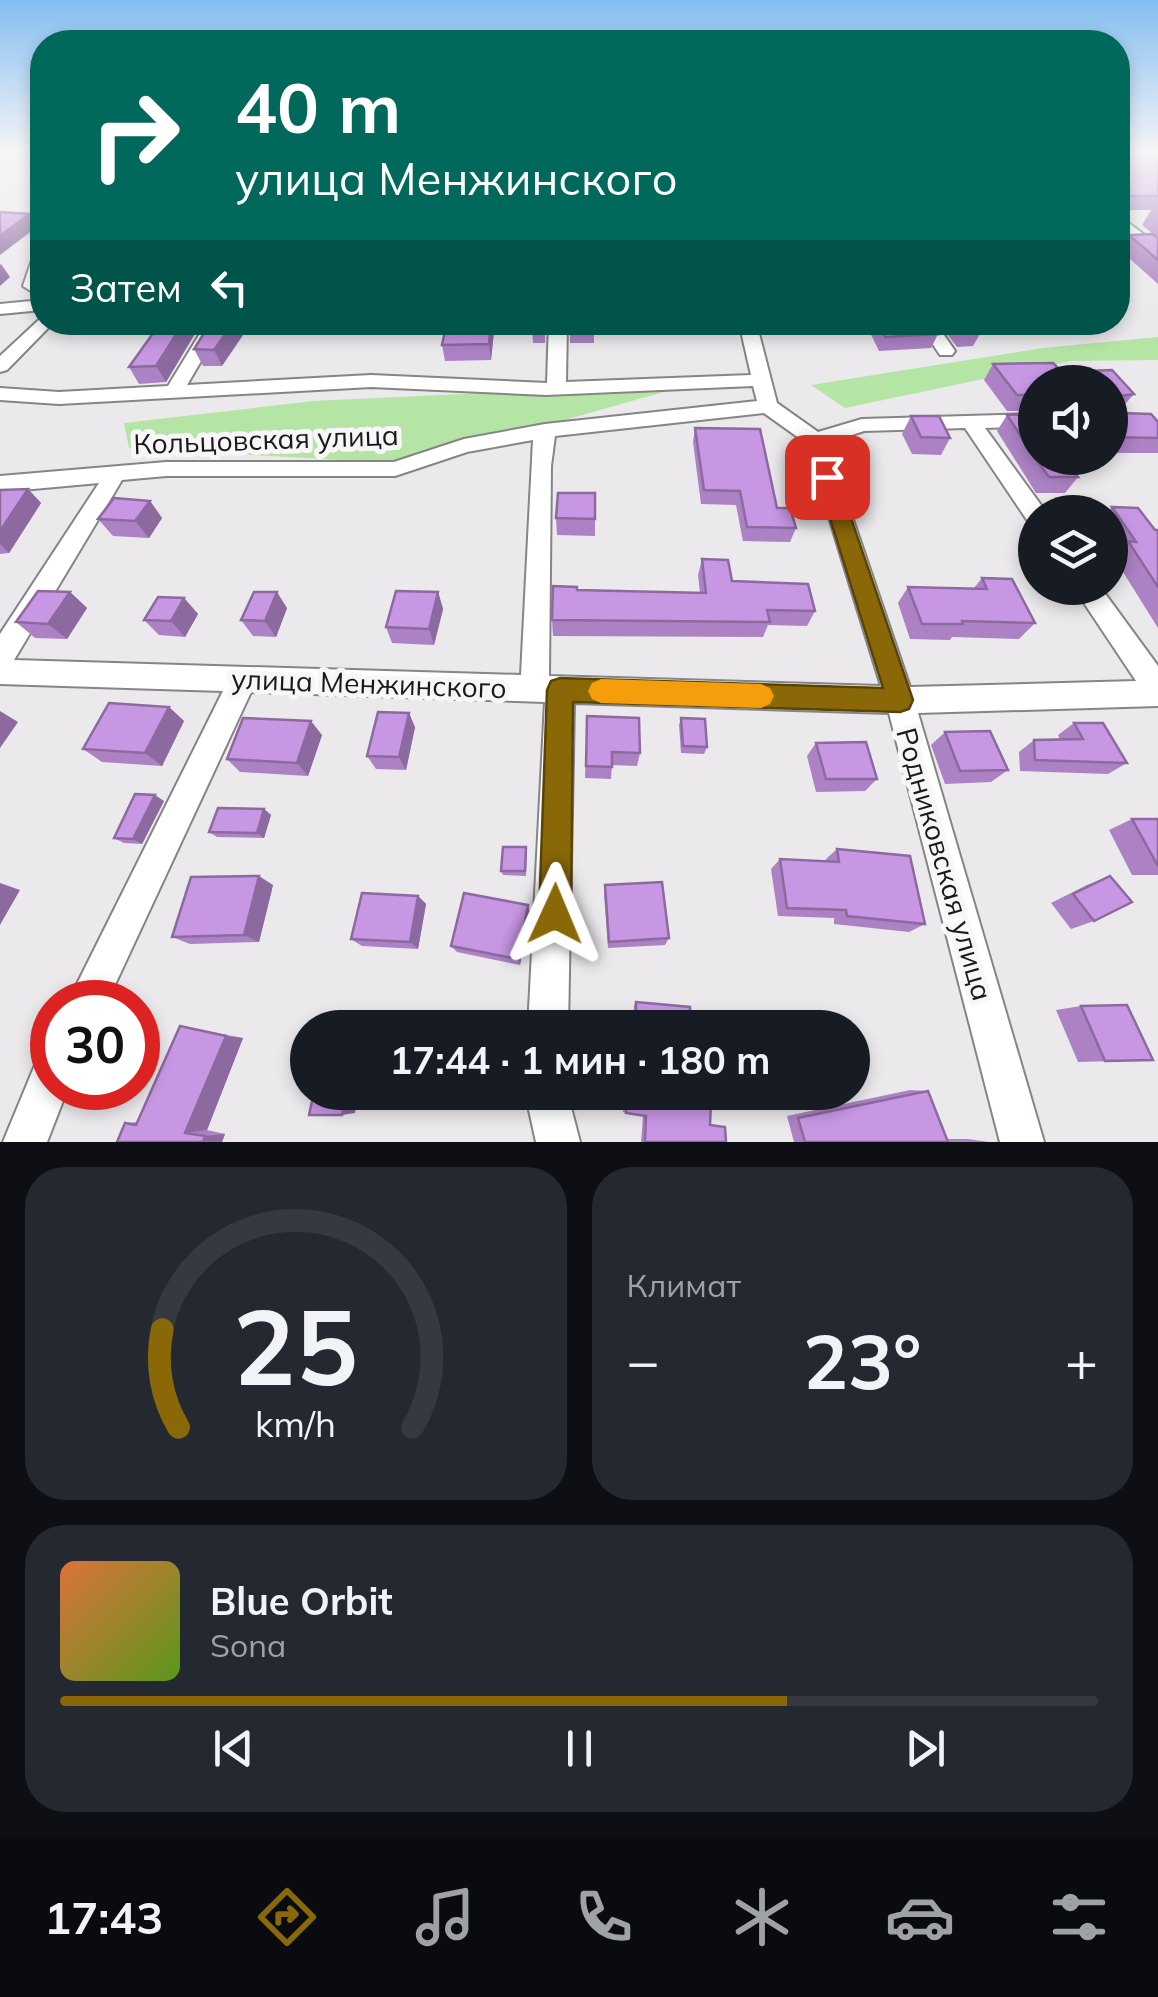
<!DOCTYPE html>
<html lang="ru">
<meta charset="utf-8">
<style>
body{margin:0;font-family:Mulish,sans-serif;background:#242831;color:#f1f3f6;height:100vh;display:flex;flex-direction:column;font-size:38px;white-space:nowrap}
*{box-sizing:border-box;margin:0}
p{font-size:32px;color:#9ea1a6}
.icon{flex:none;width:55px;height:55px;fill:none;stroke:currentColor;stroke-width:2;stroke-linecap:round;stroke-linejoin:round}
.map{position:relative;height:1142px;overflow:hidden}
.panel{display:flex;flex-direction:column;gap:25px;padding:25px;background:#0d0f14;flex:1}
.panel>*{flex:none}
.guide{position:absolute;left:30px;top:30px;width:1100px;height:305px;border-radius:40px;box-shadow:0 5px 15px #0003;background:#00695c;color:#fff;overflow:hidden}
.controls{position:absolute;left:1018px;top:365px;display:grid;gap:20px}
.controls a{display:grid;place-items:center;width:110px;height:110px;border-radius:50%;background:#171b24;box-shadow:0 5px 15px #0003;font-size:50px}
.speed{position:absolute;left:30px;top:980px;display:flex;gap:20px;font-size:50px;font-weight:700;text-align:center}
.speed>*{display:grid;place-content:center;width:130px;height:130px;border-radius:50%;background:#171b24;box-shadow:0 5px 15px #0003;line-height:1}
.speed .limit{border:15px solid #d22;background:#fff;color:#111}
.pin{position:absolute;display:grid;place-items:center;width:85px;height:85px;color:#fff;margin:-42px;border-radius:20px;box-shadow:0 5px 15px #0006}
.me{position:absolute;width:110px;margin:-55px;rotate:1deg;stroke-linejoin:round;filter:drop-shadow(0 0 8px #0008)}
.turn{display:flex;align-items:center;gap:35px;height:210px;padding:0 40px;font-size:45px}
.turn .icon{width:130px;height:130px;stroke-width:2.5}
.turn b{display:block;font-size:70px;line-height:85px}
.then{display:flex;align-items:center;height:95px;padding:0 40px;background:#0003;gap:20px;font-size:38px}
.big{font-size:75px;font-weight:700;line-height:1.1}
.panel .tile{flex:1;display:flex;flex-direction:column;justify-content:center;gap:15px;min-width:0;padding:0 35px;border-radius:40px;background:#242831}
.panel .dial{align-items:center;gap:0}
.dial svg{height:260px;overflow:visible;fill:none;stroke:#363941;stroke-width:7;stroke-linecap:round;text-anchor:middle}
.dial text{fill:#f1f3f6;stroke:none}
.song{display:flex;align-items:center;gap:30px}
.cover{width:120px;height:120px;border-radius:15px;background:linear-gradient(135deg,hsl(20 70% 55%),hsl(90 70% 35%))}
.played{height:10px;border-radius:5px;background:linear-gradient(90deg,#8a6807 70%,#363941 70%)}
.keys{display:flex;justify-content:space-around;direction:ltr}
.heat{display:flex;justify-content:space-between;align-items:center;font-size:55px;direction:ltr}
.panel .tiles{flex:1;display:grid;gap:25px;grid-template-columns:1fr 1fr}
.tile:last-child{grid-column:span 2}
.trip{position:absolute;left:290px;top:1010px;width:580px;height:100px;border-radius:50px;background:#171b24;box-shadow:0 5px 15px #0003;font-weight:700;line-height:100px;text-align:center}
.menu{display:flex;height:160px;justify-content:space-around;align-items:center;background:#090b0e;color:#9ea1a6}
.menu .icon{width:70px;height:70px}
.menu .selected{color:#8a6807}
.menu b{font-size:45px;color:#f1f3f6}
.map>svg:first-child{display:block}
</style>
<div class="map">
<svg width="1158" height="1142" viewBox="0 0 1158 1142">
<rect width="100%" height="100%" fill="#ebe9ec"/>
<g fill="#b5e5a5">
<path d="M1158,337V360L1070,361L845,408L811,385L1043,348Z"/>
<path d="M695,383L411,464L129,448L124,423L313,401Z"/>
</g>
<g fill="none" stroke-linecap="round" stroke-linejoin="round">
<defs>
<g id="street">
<path d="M0,214L42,215V223L0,222Z"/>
<path d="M1118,215L1158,245V256L1118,226Z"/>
<path d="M42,247V298L23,286L35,251Z"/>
<path d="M42,300V310L0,314V304Z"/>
<path d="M42,317V322H52L50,326L7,370L0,372V356Z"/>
<path d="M207,322H224L187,385L371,375L547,383L549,322H567L566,382L751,375L739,322H756L777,403L818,432L862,419L1035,414V426L985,428L1046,512H1035V522L1027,520L965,428L864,431L827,443L910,687L1136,681L1074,588H1101L1158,666V706L918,713L1044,1142H1000L889,713L574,703L568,1028H528L545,702L251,692L107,1002H68L223,691L0,684V634L99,483L0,492V476L166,462H394L464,439L545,424L757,401L753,386L546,395L371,387L59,404L0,400V388L59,392L168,386ZM764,413L806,443L881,686L549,676L551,466L555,436ZM533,440L521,675L14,660L122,480L166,476H395L467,452Z"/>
<path d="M918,322H935L955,351L952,355H940Z"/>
<path d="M1028,322H1045L1049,327L1040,332Z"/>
<path d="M52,1054V1088H68L47,1142H3L37,1060Z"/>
<path d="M525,1092H567L580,1142H536Z"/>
</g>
</defs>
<use href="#street" stroke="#868487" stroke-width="4"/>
<use href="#street" fill="#fff" fill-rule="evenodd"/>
</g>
<g fill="#ac82c4">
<path d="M1118,151H1158V238L1142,225L1151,210H1155H1118Z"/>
<path d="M1129,235L1158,238V284L1119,249Z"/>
<path d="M202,322L166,382L139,384L129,367L152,334Z"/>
<path d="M211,322L222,366H203L194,349Z"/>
<path d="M495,322L491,360L445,361L442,345Z"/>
<path d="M545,322V343H533L532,328Z"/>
<rect x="570" y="322" width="24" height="21"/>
<path d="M865,322H931L938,334L931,348L879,351Z"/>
<path d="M938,322H972L981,332L973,346L957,347Z"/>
<path d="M1053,363L1062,372L1112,370L1134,394L1120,410V413L1151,414L1158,422V453H1110V382H1035V411H1007L984,380L993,364Z"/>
<path d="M1007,415L1078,477L1065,493H1036L997,431Z"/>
<path d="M911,416L950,438L941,455L912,454L902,434Z"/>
<path d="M695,428L796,528L790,542L743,541L736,505L701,504L693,442Z"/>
<path d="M28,489L41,503L9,553L0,554V490Z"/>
<path d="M595,493V536L557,535L556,518Z"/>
<path d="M150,501L162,518L149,538L113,536L98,519Z"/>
<path d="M1112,507L1155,530H1158V628L1113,556L1118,551L1110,540V512H1107Z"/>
<path d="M702,559L732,581L815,611L807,626L768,625L763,637L553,636L552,620L577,590L700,593L698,575Z"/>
<path d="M982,578L1035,623L1019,639L952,637L950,640L910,639L898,603L908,587L974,588Z"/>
<path d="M70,592L87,608L67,639L35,638L16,622Z"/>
<path d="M438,592L443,609L434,645L392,643L386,627Z"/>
<path d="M184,598L198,614L185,637L159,635L144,620Z"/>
<path d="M287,608L276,637L253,636L241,620Z"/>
<path d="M169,707L184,721L162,766L102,762L83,749Z"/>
<path d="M587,716L640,753L637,766L612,765L611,779L585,778Z"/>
<path d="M681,718L707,747L704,754L681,753L679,725Z"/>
<path d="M1074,723L1127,763L1108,774L1020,771L1019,752L1034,740H1060L1058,735Z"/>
<path d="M415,727L406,770L376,769L367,756Z"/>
<path d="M945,732L1008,770L991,782L945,784L931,745Z"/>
<path d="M322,735L308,776L240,772L227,759Z"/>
<path d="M816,743L877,779L865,791L816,792L807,756Z"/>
<path d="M164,801L142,844L124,843L114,838Z"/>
<path d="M264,809L271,815L264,838L217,837L209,832Z"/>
<path d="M1132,819H1158V875H1132L1109,830Z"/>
<path d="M837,849L925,924L909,932L834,924V918L778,916L771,869L780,859L826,862V859Z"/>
<path d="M527,852L526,876L503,875L501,871Z"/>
<path d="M1110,876L1094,921L1071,929L1051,903L1087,885Z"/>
<path d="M273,885L259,942L190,944L172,937Z"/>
<path d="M605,885L669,938L665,945L608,948L604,894Z"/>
<path d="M418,896L426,904L418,949L362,946L351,939Z"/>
<path d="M528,905L530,913L520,965L457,952L451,946Z"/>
<path d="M636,1002L690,1028H633L634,1005Z"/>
<path d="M1081,1006L1153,1060L1078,1062L1056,1010Z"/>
<path d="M180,1026L243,1038L207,1130L225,1134L222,1142L125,1123L138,1122Z"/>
<path d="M910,1090L928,1091L947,1139H968L989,1142H794L787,1116Z"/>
<path d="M624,1092H681V1098L710,1124L725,1127L726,1142H641L643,1116L623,1112Z"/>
</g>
<g fill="#8c6aa0">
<path d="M29,214L37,227L0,255V236Z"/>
<path d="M1,264L10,277L0,286V265Z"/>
<path d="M145,322H166L153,336Z"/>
<path d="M184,322H202L166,382L156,366Z"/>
<path d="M234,322H252L222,366L214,350Z"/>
<path d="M491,322H495L491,360L489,344Z"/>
<path d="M28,489L41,503L9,553L0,544V531Z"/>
<path d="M150,501L162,518L149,538L135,521Z"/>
<path d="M70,592L87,608L67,639L48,624Z"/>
<path d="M277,592L287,608L276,637L265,621Z"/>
<path d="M438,592L443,609L434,645L429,629Z"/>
<path d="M184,598L198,614L185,637L171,621Z"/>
<path d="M169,707L184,721L162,766L145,753Z"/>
<path d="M0,711L18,722L0,748Z"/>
<path d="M409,713L415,727L406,770L399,757Z"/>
<path d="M311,721L322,735L308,776L297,763Z"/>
<path d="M155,795L164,801L142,844L133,839Z"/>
<path d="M264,809L271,815L264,838L257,833Z"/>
<path d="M259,876L273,885L259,942L244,935Z"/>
<path d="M0,883L20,890L0,925Z"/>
<path d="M418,896L426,904L418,949L410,942Z"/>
<path d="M528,905L530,913L520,965L518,959Z"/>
<path d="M226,1036L243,1038L207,1130L185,1133Z"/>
<path d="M347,1092H359L355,1113L342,1115Z"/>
<path d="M225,1134L222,1142H203L205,1136Z"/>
</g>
<g fill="#c897e4" stroke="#8c6aa0" stroke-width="2.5">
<rect x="1118" y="151" width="40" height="45"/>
<path d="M0,212L29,214L0,236Z"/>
<path d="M1152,234L1158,238V260L1129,235Z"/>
<path d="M161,322H184L156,366L129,367Z"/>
<path d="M211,322H234L214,350L194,349Z"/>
<path d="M447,322H491L489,344L442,345Z"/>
<path d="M533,322H544V328H532Z"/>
<path d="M570,322H594L595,327H570Z"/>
<path d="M877,322H931L938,334L885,337Z"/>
<path d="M956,322H972L981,332L964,333Z"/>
<path d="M1053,363L1062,372L1112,370L1134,394L1120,396V413L1151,414L1158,422V438L1110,437V382H1035V395H1017L993,364Z"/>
<path d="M1035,414V457L1007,415Z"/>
<path d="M911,416H939L950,438L921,437Z"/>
<path d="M695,428L760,429L777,508H790L796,528L747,527L740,491L704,490Z"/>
<path d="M1035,458H1064L1078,477H1049Z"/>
<path d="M28,489L0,531V490Z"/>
<path d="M558,493H595V519L556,518Z"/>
<path d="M114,498L150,501L135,521L98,519Z"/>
<path d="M1112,507L1138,508L1155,530H1158V587L1128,541L1136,542Z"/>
<path d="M702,559L728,560L732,581L808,584L815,611L767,610L770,622L552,620L553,586L577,587V590L706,593Z"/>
<path d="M982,578L1012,579L1035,623L962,621L963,624H922L908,587L987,589Z"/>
<path d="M38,591L70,592L48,624L16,622Z"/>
<path d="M396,591L438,592L429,629L386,627Z"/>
<path d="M254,592H277L265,621L241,620Z"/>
<path d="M158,597L184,598L171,621L144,620Z"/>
<path d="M109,703L169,707L145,753L83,749Z"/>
<path d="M378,712L409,713L399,757L367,756Z"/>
<path d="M587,716L639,718L640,753L612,752V767L586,766Z"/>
<path d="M243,718L311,721L297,763L227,759Z"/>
<path d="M681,718L705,719L707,747L683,746Z"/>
<path d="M1074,723H1103L1127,763L1035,760L1034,740L1083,739Z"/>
<path d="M990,731L1008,770L960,771L945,732Z"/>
<path d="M866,742L877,779H826L816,743Z"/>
<path d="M135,794L155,795L133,839L114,838Z"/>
<path d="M218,808L264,809L257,833L209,832Z"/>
<path d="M1132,819H1158V866Z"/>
<path d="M503,847H526L525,871H501Z"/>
<path d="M837,849L910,856L925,924L847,916L846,910L787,908L780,859L839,862Z"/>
<path d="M259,876L244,935L172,937L191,877Z"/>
<path d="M1110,876L1132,902L1094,921L1073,894Z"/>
<path d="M662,882L669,938L609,942L605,885Z"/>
<path d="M362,893L418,896L410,942L351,939Z"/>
<path d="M464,893L528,905L518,959L451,946Z"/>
<path d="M636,1002L690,1007V1028H636Z"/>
<path d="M1127,1005L1153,1060L1105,1061L1081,1006Z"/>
<path d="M180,1026L226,1036L185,1133L205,1136L203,1142H117L125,1123L136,1125Z"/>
<path d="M928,1091L948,1142H805L798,1118Z"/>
<path d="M314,1092H347L342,1115H309Z"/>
<path d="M627,1092H681V1098L711,1102L710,1125L725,1127L726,1142H645L646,1116L626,1113Z"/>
</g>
<linearGradient id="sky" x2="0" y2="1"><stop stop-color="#84bdf1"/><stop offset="0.49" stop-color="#f6f5f6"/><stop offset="1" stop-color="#f6f5f6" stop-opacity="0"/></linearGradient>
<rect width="1158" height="311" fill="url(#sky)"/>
<path fill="#8a6807" stroke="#5a4405" stroke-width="2.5" d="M827,470L837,477L913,700L909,709L900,712L573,702L571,914L567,926L555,931L543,926L539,914L547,690L551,681L560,678L883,688L817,477Z"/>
<path fill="#f59e0b" d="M601,679L761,684L770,688L774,696L770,704L761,708L601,703L592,699L588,691L592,683Z"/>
<g text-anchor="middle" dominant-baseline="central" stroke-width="10" stroke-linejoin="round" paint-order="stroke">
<g font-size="28" fill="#1a191a" stroke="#f8f6f9">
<text transform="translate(266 439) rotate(-2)">Кольцовская улица</text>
<text transform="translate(369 683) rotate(2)">улица Менжинского</text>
<text transform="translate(945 864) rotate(74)">Родниковская улица</text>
</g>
</g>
</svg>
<div class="controls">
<a><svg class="icon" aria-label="sound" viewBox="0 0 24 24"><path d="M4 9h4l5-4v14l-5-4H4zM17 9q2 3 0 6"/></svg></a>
<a><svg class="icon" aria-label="layers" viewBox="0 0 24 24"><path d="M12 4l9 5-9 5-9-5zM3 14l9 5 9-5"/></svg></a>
</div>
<div class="speed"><div class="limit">30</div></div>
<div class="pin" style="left:827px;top:477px;background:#d93025"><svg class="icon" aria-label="arrive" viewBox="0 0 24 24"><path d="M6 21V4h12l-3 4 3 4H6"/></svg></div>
<svg class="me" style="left:555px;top:914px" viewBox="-20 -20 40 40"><path d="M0-17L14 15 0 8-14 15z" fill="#8a6807" stroke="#fff" stroke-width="4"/></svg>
<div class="trip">17:44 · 1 мин · 180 m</div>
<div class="guide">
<div class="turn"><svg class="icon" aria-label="right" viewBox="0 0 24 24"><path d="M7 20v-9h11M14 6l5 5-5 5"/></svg><div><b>40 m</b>улица Менжинского</div></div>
<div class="then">Затем<svg class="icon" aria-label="left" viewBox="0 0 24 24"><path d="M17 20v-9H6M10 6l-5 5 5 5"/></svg></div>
</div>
</div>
<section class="panel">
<div class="tiles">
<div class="tile dial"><svg viewBox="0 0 100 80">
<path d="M14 69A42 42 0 1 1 86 69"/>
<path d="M14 69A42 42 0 0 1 9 39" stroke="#8a6807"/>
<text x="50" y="56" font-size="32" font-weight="700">25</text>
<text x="50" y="72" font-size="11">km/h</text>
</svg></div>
<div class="tile"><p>Климат</p>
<div class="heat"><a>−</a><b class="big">23°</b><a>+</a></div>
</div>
<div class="tile">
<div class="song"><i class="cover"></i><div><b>Blue Orbit</b><p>Sona</p></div></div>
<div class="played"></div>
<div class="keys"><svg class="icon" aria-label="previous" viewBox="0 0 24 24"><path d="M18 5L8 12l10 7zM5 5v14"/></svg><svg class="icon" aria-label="pause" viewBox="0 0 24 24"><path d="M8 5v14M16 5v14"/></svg><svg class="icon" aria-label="next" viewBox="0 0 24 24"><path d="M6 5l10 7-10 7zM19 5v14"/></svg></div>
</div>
</div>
</section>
<nav class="menu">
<b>17:43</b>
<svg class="icon selected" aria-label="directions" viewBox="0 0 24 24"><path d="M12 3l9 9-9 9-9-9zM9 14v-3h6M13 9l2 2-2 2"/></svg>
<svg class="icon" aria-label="music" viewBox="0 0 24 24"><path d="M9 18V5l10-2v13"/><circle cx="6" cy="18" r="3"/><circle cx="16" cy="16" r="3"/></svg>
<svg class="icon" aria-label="phone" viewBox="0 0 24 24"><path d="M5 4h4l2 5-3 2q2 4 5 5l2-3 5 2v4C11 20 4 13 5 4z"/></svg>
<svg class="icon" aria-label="climate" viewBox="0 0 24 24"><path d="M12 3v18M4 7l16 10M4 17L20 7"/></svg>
<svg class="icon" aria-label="car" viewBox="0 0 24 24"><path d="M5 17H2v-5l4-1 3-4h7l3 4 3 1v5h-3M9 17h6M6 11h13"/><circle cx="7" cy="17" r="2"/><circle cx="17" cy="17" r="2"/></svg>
<svg class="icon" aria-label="filters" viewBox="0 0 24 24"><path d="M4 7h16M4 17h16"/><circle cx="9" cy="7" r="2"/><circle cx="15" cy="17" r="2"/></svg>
</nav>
